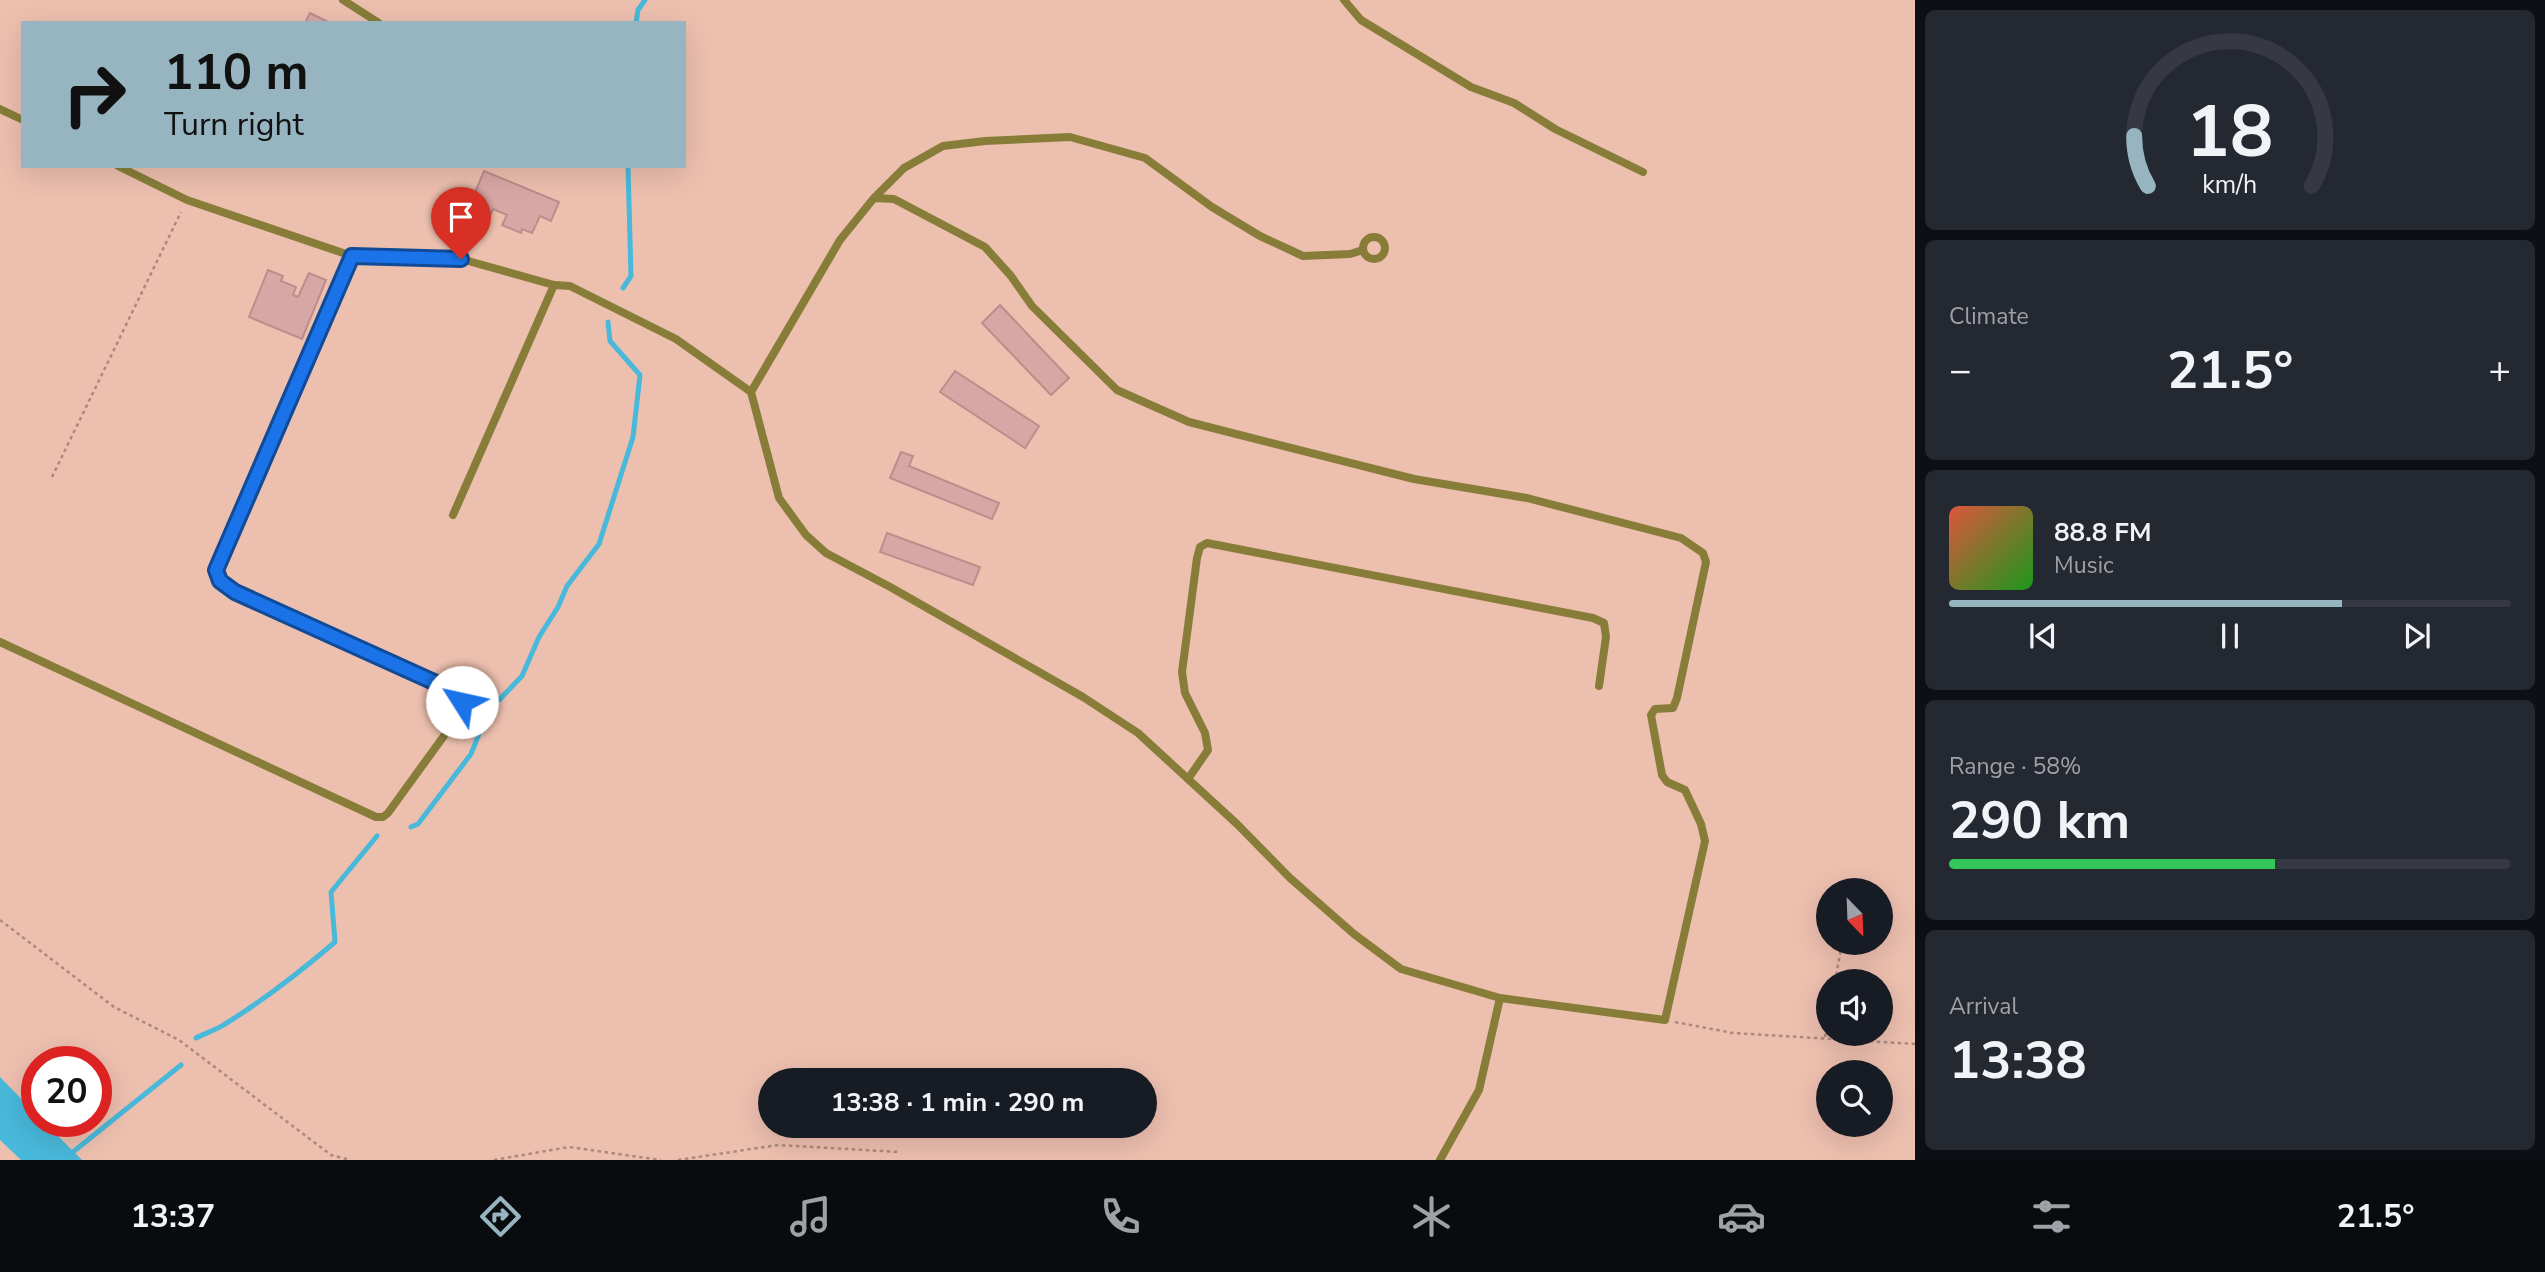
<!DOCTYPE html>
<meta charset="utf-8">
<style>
body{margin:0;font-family:"Nunito Sans",sans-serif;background:#242831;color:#f1f3f6;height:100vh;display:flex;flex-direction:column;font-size:26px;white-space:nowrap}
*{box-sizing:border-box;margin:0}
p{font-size:23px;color:#9ea1a6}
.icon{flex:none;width:38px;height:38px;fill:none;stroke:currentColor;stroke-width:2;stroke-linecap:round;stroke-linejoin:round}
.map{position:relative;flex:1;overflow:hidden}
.sheet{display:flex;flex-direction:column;gap:10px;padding:10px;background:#0d0f14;width:630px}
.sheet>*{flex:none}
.top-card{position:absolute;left:21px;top:21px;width:665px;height:147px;border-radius:0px;box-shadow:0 7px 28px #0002;background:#97b5c0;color:#111;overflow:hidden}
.needle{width:46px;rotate:157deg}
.buttons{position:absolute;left:1816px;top:878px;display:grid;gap:14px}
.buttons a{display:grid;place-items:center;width:77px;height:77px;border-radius:50%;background:#171b24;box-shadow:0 7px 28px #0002;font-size:35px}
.speed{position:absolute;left:21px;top:1046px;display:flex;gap:14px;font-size:35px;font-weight:700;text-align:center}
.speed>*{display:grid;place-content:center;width:91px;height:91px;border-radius:50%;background:#171b24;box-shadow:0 7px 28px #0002;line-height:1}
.speed .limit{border:10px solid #d22;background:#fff;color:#111}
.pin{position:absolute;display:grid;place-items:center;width:60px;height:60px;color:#fff;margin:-72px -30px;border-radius:50% 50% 50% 0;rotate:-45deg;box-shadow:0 0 7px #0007}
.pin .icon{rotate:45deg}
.me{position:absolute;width:77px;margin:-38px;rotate:305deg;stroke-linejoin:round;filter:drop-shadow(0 0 5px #0008)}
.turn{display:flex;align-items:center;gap:24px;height:147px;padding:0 28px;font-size:32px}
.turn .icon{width:91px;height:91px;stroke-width:2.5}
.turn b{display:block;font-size:49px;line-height:60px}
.big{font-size:52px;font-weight:700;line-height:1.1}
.sheet .widget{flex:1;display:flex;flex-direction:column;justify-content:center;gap:10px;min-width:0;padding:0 24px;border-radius:10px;background:#242831}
.sheet .dial{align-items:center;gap:0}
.dial svg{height:182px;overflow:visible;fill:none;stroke:#363941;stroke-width:7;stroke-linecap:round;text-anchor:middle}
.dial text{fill:#f1f3f6;stroke:none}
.song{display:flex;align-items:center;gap:21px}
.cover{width:84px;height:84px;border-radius:10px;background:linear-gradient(135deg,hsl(10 70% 55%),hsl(120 70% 35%))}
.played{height:7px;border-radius:4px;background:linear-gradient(90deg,#97b5c0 70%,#363941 70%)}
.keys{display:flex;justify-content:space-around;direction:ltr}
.heat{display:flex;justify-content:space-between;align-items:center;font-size:38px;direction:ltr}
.charge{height:10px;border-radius:5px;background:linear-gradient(90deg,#34c759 58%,#363941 0)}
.trip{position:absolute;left:758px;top:1068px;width:399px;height:70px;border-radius:35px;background:#171b24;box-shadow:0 7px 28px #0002;font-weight:700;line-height:70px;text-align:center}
.tabs{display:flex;height:112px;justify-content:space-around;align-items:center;background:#090b0e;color:#9ea1a6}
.tabs .icon{width:49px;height:49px}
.tabs .current{color:#97b5c0}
.tabs b{font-size:32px;color:#f1f3f6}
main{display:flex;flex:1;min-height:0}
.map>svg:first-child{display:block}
</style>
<main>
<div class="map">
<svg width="1915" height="1160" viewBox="0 0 1915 1160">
<rect width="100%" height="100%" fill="#edbfaf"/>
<path fill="#48b9da" d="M0,1077L37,1115V1122H44L82,1160H21L0,1140Z"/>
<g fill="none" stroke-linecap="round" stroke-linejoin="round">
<g stroke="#48b9da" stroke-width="5">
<path d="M636,23L638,10L645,0"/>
<path d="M623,288L631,276L628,166"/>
<path d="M499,700L522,676L539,637L558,607L567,586L599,544L633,437L640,375L610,341L608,322"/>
<path d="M411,827L418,824L471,754L486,716"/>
<path d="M196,1038C205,1033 216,1030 225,1024C264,1000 300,972 335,942L331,892L377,836"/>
<path d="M63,1160L181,1065"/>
</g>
</g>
<g fill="#d8a7a5" stroke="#bc8d8b" stroke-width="2">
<path d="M310,13L330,23H305Z"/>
<path d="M484,171L559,202L551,221L540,216L532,233L522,229L521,233L502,225L507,215L493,209L483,232L462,223Z"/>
<path d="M268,270L283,276L281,281L296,287L293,295L298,297L309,273L326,280L302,339L249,317Z"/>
<path d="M1000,305L1069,378L1051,395L982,323Z"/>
<path d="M955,371L1039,426L1025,448L940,392Z"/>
<path d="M901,452L913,456L909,466L999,503L992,519L890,478Z"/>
<path d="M887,533L980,567L973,585L880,552Z"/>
</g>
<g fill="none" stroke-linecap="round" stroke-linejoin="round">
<g stroke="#ad897c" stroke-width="2.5" stroke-dasharray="3.5 3.5" stroke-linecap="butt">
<path d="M52,477L181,212"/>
<path d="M0,920L114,1007L179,1040L331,1155L350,1160"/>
<path d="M1835,982L1842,943"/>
<path d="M1675,1022L1733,1033L1915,1044"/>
<path d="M1825,1037L1829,1019"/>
<path d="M494,1160L569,1147L661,1160"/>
<path d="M678,1160L778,1145L900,1152"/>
</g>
<g stroke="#877d39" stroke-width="8">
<path d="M343,0L379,23"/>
<path d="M1344,0L1361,20L1471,87L1514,103L1555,129L1643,172"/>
<path d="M0,109L23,120"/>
<path d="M118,166L187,200L352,256L461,259L554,285L570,286L676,339L751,392"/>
<path d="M874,198L840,240L751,392L779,498L806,535L826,553L892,588L1083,697L1138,733L1237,824L1290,878L1354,934L1401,969L1500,998L1665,1020L1705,841L1701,824L1685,790L1667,782L1662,775L1651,715L1655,709L1673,708L1677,698L1706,562L1703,553L1681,538L1527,498L1414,479L1189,422L1117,390L1032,306L1011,276L985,247L894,199L874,198L904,168L943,146L985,141L1070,137L1145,158L1212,207L1260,236L1303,256L1350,254L1363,250"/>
<circle cx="1374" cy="248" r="11"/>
<path d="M453,515L554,285"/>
<path d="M0,642L376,817H383L388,813L462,711V702L456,692L235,592L220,581L216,570L352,256"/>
<path d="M1188,779L1208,750L1205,733L1185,693L1182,672L1197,558L1200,547L1207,543L1593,618L1604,623L1606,637L1599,686"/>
<path d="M1440,1160L1479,1090L1500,998"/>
</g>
</g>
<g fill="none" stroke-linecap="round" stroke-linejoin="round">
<defs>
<path id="route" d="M461,259L352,256L216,570L220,581L235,592L456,692L462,702"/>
</defs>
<use href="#route" stroke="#114b97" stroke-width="18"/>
<use href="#route" stroke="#1a73e8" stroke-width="12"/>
</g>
</svg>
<div class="buttons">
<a><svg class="needle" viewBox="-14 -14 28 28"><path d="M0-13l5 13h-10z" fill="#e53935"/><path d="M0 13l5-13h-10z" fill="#9ea1a6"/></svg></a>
<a><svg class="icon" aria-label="sound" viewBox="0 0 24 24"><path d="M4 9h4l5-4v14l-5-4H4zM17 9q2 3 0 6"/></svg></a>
<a><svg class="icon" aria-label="search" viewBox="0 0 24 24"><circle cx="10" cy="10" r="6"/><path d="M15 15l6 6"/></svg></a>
</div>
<div class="speed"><div class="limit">20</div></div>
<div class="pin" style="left:461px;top:259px;background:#d93025"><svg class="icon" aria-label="arrive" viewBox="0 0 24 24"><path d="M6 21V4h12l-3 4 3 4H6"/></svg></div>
<svg class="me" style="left:462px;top:702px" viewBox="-20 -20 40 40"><circle r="19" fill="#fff"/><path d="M0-13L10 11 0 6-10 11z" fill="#1a73e8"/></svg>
<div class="trip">13:38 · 1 min · 290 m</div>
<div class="top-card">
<div class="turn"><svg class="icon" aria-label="right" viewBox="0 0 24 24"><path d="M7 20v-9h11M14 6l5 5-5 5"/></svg><div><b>110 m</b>Turn right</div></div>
</div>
</div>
<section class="sheet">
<div class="widget dial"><svg viewBox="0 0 100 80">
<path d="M14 69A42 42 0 1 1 86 69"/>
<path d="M14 69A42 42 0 0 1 8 47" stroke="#97b5c0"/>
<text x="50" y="56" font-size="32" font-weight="700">18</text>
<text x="50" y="72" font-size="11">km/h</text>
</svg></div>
<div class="widget"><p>Climate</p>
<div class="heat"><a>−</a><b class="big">21.5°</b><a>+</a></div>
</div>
<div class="widget">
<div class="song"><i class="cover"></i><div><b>88.8 FM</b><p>Music</p></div></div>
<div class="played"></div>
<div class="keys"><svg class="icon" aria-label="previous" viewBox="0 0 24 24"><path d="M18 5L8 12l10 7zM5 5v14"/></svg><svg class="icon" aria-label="pause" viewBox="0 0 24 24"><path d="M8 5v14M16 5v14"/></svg><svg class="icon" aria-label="next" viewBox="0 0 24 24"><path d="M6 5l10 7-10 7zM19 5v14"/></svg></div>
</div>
<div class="widget"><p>Range · 58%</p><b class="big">290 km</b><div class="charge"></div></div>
<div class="widget"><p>Arrival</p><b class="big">13:38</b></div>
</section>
</main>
<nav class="tabs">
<b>13:37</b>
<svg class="icon current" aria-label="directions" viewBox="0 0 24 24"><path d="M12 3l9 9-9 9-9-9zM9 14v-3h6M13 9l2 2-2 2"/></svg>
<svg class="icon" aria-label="music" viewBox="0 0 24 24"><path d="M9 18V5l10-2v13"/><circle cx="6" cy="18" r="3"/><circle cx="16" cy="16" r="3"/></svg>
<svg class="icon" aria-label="phone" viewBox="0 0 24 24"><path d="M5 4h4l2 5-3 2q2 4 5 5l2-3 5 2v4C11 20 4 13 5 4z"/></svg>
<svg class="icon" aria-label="climate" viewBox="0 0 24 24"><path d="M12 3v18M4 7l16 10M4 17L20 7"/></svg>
<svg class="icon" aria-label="car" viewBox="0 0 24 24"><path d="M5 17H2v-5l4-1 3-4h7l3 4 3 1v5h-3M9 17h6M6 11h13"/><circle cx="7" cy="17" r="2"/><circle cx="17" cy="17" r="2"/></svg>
<svg class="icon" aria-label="filters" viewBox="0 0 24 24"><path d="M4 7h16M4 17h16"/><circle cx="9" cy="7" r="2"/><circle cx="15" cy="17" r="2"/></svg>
<b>21.5°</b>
</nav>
